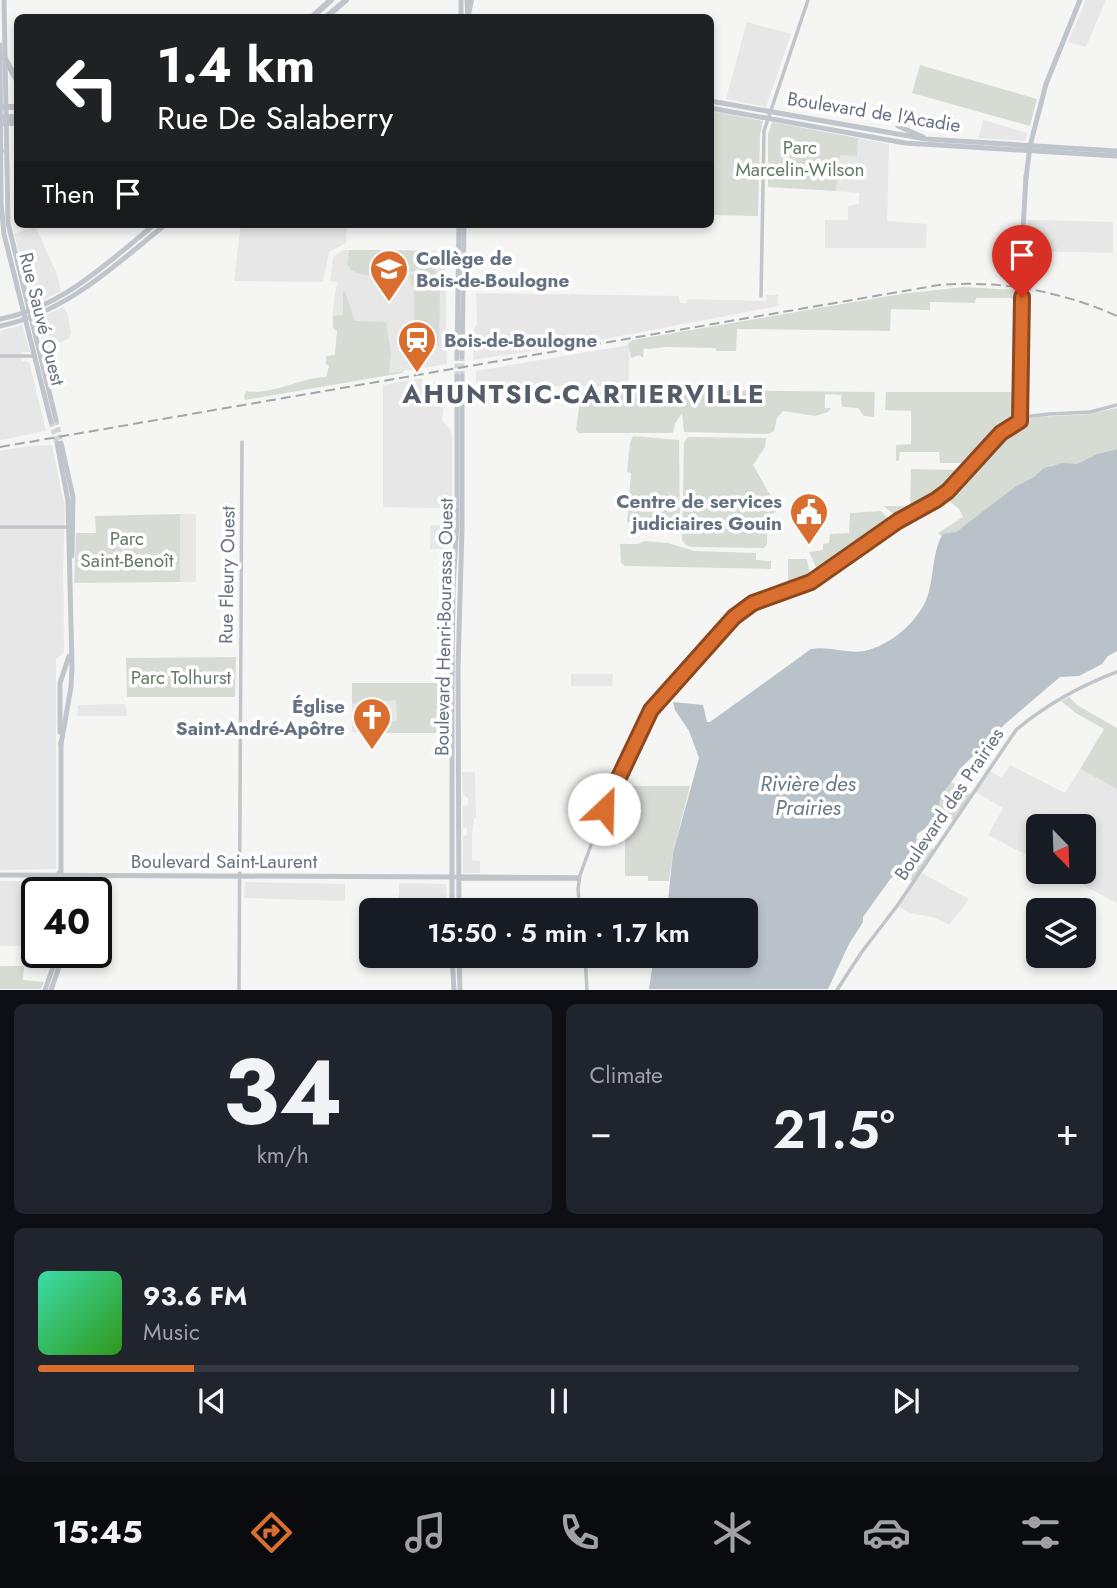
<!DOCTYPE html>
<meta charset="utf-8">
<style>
body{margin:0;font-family:Jost,sans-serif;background:#20242c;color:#f1f3f6;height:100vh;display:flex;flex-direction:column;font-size:26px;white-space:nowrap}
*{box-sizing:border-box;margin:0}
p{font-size:23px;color:#9ea1a6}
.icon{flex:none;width:38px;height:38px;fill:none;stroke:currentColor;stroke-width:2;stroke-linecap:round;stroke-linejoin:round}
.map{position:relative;height:990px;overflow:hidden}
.sheet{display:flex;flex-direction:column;gap:14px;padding:14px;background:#0d0f14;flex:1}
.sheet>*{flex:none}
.hud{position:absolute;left:14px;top:14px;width:700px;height:214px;border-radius:10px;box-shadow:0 4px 10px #0003;background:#202124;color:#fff;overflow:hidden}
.needle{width:46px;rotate:157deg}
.buttons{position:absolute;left:1026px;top:814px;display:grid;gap:14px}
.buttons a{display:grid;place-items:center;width:70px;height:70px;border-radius:10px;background:#171b24;box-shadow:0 4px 10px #0003;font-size:35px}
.speed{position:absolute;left:21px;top:877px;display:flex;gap:14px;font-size:35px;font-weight:700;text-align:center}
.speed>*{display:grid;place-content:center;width:91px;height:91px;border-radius:50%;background:#171b24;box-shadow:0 4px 10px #0003;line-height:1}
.speed .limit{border:4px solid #111;border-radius:10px;background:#fff;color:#111}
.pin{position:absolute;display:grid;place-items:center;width:60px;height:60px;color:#fff;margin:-72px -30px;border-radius:50% 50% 50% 0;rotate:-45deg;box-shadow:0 0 7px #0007}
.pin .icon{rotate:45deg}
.me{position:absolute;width:77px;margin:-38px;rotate:24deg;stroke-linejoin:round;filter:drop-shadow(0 0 5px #0008)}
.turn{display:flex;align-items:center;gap:24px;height:147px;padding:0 28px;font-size:32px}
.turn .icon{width:91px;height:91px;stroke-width:2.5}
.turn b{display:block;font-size:49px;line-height:60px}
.then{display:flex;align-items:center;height:66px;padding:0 28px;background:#0003;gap:14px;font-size:26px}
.big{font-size:52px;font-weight:600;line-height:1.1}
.sheet .tile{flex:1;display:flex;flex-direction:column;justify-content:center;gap:10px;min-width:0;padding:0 24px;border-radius:10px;background:#20242c}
.sheet .dial{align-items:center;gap:0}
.dial b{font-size:91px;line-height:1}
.song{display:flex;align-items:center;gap:21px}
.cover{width:84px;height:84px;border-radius:10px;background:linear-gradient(135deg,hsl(160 70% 55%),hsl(110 70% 35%))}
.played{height:7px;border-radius:4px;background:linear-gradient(90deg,#da6e2e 15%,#363941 15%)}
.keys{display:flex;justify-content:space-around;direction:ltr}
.heat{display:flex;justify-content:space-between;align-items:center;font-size:38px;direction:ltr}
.sheet .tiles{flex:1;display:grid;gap:14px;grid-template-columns:1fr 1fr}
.tile:last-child{grid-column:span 2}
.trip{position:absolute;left:359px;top:898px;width:399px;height:70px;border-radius:10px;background:#171b24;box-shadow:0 4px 10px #0003;font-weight:600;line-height:70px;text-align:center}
.tab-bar{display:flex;height:112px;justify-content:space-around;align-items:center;background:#090b0e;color:#9ea1a6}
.tab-bar .icon{width:49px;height:49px}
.tab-bar .current{color:#da6e2e}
.tab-bar b{font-size:32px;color:#f1f3f6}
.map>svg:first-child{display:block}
</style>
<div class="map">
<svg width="1117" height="990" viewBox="0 0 1117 990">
<rect width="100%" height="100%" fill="#f5f6f3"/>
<g fill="#e6e7e6">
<path d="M1086,0H1106L1086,47L1068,42Z"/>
<path d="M747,22L791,34L766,107L726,99Z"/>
<path d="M983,120L1027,133L1025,141L979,138Z"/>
<path d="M858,138L889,144L887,221L927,224L926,248H825V220H848V206L859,204V193L836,191L840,155L857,156Z"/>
<path d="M1028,220L1113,222V253L1027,251Z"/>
<path d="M241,224H347L346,243L329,252L323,282L234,281Z"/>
<path d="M34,227L36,228L57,274L61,291L34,305L14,234Z"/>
<path d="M343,250L445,251L447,364L389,373L391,356H335L337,331L333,328L332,316L337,282L330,281L333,257Z"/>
<path d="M476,293L679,296L680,303H686L688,299L766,301V295H778V306L578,344L473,360L474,328L477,324Z"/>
<path d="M64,307L68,315L71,333L68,339L49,347L45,355L36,319Z"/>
<path d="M22,325L30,352H21L22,361L29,362L46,431L0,440V331Z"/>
<path d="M629,345V387L476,384V371Z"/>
<path d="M422,378L423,383H446L442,421L450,429L452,435V508L383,507V385Z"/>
<path d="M52,445L65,508L63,570L64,652L56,659V869L0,870V451L29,446Z"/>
<rect x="180" y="514" width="16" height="68"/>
<path d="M430,525L452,526L450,549H430Z"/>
<path d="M571,674H613L612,686H571Z"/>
<path d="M376,700H397V721L384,722V733L352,732V704H366Z"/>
<path d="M125,704L127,716H77L78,705Z"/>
<path d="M1010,765L1065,793L1080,769L1117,789V903L1058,872H1083V826H1038V861L988,835L1003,808L974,791L988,770L1002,778Z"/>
<path d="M462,772H475L476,818H474L472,834V860L480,861V873H463V836L467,835V828H463V806L468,805V798L463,795Z"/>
<path d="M920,872L969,899L949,925L936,918L911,913L897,906Z"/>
<path d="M0,881H52V892H37V952H52L50,958H26L21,946H0Z"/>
<path d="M245,882L345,884V901L244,898Z"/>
<path d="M399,883L446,884L447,902H399Z"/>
</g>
<g fill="#d6dcd4">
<path d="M920,65L1037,99L1030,126L912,93Z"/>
<path d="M711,111L763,121L760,135L758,216L711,215Z"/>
<path d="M772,122L858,138L857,156L840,155L836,191L768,187V134Z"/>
<path d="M349,250H388L387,269H382L388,270V273L380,274L381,269L375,268L374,275H363L350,270V267L347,265Z"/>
<path d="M391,250L428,251L414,272L398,270L395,272L391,268Z"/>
<path d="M436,254L435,286H411L410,275L416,274L429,255Z"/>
<path d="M963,287L1016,290V302L1011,298H976L975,303L930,302V310L891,309L890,331L737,329L736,351H716V348L666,347L648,349L644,348L643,358L639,355L631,358L628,343L633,340L901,294Z"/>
<path d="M414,291H440L439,345H414Z"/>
<path d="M343,292H345L355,321L386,322L391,354L389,373L404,371L402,373L245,400L244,396L246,391C269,396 303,377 326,377L329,366L326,364V356L335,355L337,331L333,328V316L343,315Z"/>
<path d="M685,390L875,392L874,417L864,416L858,408L842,407L841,395L825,394V408H831L828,412L815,416L783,411L777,418L774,431L768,434L684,432L682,413L675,424L673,433H578L576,430L581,392L678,394L683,405Z"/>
<path d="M886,392H1014L1013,413L969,463H940L939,452H900L899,461H896V445L911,444V411L885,410Z"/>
<path d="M1117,408V449L1097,454L1077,464L1052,465L1034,477L1016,486L956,532L941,536L938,533L963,517L959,509L944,497L999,437L1023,421L1037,417L1089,414Z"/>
<path d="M633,436L679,440L680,523L677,525L627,522L631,473L627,472L630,443Z"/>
<path d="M688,437L766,438L765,447L753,465L776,505V512L767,516V544L764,548L692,547L686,545L682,540L684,442Z"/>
<path d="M911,469L958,470L960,472L938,493L898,517L883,506H910Z"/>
<path d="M881,511L888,518V524L841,560L819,574L809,552L823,550V544L829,543L830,534L849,533L850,513Z"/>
<path d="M180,514V582L74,583L76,533H96L95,516Z"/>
<path d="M645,541L668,543L695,551L756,553V560L771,561V569L625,566L621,563L620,544H637Z"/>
<path d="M788,559H807L809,570L813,578L789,588L787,584L788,583Z"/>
<path d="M236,657L235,697H127L126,658Z"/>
<path d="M352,683H448V732L445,733H384V722L397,721L396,700L352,704Z"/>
<path d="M1069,697L1077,705L1117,728V789L1080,769L1104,729L1076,713L1061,701Z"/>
<path d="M951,782L971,795L954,821L937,810L942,794Z"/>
<path d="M617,786H690L673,853L669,881H648V876H625V820L603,819Z"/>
<path d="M916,838L934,850L914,882L900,874L911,863Z"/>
<path d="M24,966L23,980L44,982L41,989H0V966Z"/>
</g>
<path fill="#b9c2c8" d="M1117,449V651L1108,656L1102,664L1079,676L1060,677L1005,724L963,766L942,794L937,811L939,815L933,823L917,834C914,851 912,872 891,878L863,917V922L849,944L828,989H649L652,969L657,956H746V910H667L673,853L699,758L689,731L675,710L673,702L703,705L707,722H710L811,649C830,646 846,654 864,651C891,646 923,618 929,591C934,573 933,549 943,534L956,532L1016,486L1034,477L1044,468L1062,463L1077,464L1097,454Z"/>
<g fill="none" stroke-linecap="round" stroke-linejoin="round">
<g stroke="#d1d5d7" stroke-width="5" stroke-dasharray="5 2.5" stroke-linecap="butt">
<path d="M457,376V358"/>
<path d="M462,376V357"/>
<path d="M56,420L61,443"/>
<path d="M51,422L57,443"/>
</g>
<g stroke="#c1c4c8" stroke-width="3.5">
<path d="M761,296L764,131L808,0"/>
<path d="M0,356H35"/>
<path d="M1005,430L1029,417"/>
<path d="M0,527H69"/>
<path d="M459,876L579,877"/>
<path d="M458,879H579"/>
<path d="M580,910L578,889L580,875L610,793L646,719L655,705L742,610L753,603L811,582L898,521L938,499L1015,418L1049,414L1090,412L1117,405"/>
<path d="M585,956L587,990"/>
<path d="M239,990L242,442"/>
<path d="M837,990L861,953L897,906L1016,730C1046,705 1080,686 1117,672"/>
</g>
<g stroke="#c0c5cc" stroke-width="5">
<path d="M4,0L8,223L56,420"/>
<path d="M467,0L468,18"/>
<path d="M461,18V0"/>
<path d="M0,45L1,203L4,234L51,422"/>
<path d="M710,101L926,139L1117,151"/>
<path d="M710,108L905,143L1117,156"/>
<path d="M898,126L923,137"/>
<path d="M1026,178L1030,146L1046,84L1080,0"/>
<path d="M1020,283L1026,176"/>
<path d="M0,319C63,307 107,263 155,224"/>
<path d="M0,326C67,312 114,266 166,224"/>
<path d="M462,357L464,224"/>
<path d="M457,358L459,224"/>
<path d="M1020,421V293"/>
<path d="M57,443L68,501L72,667L71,687L61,744"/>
<path d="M61,443L73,497L72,556"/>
<path d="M60,732V683L69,656"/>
<path d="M61,742V892"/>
<path d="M0,875L455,877"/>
<path d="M55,892L59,873"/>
<path d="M452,910V672L453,586L457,523V376"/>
<path d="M459,910L458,669L462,528V376"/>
<path d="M452,956L454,990"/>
<path d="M459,956L460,990"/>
<path d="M45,990L53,967L55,952"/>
<path d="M51,990L59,967L61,952"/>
</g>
<g stroke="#c0c5cc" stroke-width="6">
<path d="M468,14L471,0"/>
<path d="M311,18L331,0"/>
<path d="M325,18L346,0"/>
<path d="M4,57L18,82"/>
<path d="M0,107H18"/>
<path d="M0,117H18"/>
<path d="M0,123H18"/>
<path d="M0,153L1,151"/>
</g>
<path stroke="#a2a7ad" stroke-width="2" stroke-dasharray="10 5" stroke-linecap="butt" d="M0,447L939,285C1000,280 1061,291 1117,316"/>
</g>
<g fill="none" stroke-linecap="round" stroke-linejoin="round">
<defs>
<path id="route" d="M604,809L651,710L734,617L753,603L811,582L898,521L936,500L948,491L1001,433L1020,421L1022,297"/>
</defs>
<use href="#route" stroke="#8e481e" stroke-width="18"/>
<use href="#route" stroke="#da6e2e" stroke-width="12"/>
</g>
<defs>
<symbol id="university-pin" viewBox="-11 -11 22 30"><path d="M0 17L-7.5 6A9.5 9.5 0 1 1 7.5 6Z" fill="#da6e2e" stroke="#fff"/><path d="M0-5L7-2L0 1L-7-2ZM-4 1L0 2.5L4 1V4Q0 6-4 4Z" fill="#fff"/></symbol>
<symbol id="station-pin" viewBox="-11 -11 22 30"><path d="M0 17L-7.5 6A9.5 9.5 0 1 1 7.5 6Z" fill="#da6e2e" stroke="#fff"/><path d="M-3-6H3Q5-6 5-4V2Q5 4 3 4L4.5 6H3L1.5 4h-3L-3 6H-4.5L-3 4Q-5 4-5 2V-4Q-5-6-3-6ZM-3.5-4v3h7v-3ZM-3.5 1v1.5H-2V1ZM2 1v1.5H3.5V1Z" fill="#fff"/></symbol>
<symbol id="civic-pin" viewBox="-11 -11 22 30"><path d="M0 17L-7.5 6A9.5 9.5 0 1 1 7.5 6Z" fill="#da6e2e" stroke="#fff"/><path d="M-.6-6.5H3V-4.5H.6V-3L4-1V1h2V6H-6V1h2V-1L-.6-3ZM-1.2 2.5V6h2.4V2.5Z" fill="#fff"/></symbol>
<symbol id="church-pin" viewBox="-11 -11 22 30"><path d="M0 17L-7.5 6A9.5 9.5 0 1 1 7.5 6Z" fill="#da6e2e" stroke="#fff"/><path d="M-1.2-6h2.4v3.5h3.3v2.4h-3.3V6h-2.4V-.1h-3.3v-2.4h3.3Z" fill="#fff"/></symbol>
</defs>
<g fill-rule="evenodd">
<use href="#university-pin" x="367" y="247" width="44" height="60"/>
<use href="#station-pin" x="395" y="318" width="44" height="60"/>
<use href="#civic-pin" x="787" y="490" width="44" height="60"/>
<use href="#church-pin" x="350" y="695" width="44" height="60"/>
</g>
<g text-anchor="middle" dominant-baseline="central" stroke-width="7" stroke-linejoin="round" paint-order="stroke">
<g font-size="19" fill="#667282" stroke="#fff">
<text transform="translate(874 112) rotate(9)">Boulevard de l'Acadie</text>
<text transform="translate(42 319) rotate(76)">Rue Sauvé Ouest</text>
<text transform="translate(227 575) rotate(-89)">Rue Fleury Ouest</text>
<text transform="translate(444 627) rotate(-89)">Boulevard Henri-Bourassa Ouest</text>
<text transform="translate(949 804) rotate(-56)">Boulevard des Prairies</text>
<text x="224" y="861">Boulevard Saint-Laurent</text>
</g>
<g font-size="19" fill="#667a65" stroke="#fff">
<text x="800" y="147">Parc<tspan x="800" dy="22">Marcelin-Wilson</tspan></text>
<text x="127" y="538">Parc<tspan x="127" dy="22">Saint-Benoît</tspan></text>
<text x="181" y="677">Parc Tolhurst</text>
</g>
<g font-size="19" font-weight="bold" fill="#667282" stroke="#fff" text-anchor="start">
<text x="416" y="258">Collège de<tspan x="416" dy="22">Bois-de-Boulogne</tspan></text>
<text x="444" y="340">Bois-de-Boulogne</text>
<text x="782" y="501" text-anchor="end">Centre de services<tspan x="782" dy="22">judiciaires Gouin</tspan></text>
<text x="345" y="706" text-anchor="end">Église<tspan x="345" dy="22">Saint-André-Apôtre</tspan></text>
</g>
<g font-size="21" font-style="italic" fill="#677985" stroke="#fff">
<text x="808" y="784">Rivière des<tspan x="808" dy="24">Prairies</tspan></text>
</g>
<g font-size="26" font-weight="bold" letter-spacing="2" fill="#545c68" stroke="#fff">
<text x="584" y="394">AHUNTSIC-CARTIERVILLE</text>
</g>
</g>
</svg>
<div class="buttons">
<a><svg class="needle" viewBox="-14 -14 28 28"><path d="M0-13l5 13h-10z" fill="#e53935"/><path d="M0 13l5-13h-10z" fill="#9ea1a6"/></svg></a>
<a><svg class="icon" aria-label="layers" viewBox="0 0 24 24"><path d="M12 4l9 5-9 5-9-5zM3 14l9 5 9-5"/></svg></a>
</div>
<div class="speed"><div class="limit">40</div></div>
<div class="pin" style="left:1022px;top:297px;background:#d93025"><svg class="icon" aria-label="arrive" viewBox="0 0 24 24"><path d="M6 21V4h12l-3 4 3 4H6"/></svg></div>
<svg class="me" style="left:604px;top:809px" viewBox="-20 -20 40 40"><circle r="19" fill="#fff"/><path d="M0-13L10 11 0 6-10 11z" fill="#da6e2e"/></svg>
<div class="trip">15:50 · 5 min · 1.7 km</div>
<div class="hud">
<div class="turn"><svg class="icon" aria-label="left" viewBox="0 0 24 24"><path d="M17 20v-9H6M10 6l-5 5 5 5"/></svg><div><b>1.4 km</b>Rue De Salaberry</div></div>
<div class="then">Then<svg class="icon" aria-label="arrive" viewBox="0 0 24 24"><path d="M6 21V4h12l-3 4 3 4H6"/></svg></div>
</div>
</div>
<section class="sheet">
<div class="tiles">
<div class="tile dial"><b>34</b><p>km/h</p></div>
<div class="tile"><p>Climate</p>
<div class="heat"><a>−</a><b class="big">21.5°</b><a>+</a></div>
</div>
<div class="tile">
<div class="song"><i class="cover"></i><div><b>93.6 FM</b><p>Music</p></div></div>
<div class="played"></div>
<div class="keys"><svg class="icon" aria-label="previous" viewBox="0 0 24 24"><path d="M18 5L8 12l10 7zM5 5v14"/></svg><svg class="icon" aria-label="pause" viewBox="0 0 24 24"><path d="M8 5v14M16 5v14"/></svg><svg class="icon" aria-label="next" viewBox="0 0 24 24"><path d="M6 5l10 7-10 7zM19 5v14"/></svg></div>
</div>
</div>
</section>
<nav class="tab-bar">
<b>15:45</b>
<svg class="icon current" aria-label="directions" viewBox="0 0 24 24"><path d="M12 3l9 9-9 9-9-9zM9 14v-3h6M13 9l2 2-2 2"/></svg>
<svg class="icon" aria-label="music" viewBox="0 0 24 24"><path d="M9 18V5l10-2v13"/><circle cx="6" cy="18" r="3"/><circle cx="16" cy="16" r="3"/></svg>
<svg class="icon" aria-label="phone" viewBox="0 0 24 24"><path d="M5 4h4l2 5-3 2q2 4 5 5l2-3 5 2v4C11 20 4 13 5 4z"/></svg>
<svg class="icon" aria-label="climate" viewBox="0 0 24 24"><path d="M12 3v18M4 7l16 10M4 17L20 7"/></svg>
<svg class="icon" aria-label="car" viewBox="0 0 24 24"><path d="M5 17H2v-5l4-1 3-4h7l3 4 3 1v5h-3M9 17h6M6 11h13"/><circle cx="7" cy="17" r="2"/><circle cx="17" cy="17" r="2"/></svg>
<svg class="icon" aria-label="filters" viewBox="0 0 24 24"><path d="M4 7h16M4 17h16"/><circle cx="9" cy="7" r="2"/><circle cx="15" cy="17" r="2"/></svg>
</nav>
